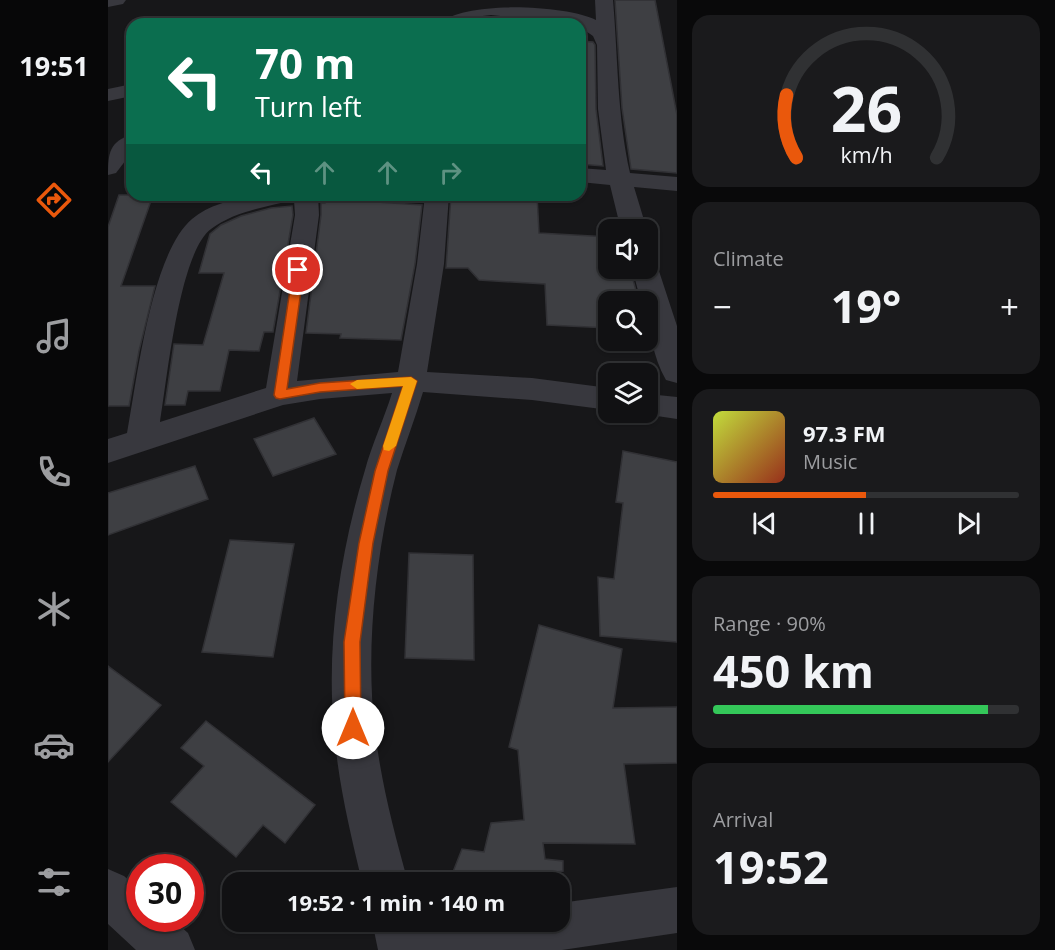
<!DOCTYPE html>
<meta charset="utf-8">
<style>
body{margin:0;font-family:"Open Sans",sans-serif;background:#1a1a1c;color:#f1f3f6;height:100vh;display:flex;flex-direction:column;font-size:22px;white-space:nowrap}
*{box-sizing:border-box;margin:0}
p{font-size:20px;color:#9c9da0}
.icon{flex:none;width:33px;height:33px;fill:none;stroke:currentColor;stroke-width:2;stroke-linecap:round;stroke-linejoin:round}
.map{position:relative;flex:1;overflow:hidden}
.panel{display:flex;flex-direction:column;gap:15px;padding:15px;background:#09090a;width:378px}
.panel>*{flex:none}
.top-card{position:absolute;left:18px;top:18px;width:460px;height:183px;border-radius:18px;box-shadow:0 2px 4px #0004,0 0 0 2px #303133;background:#0b6e4f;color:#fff;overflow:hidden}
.controls{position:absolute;left:490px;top:219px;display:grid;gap:12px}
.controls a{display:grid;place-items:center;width:60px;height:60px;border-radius:12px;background:#111113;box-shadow:0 2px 4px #0004,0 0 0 2px #303133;font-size:30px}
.speed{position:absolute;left:18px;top:854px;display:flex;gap:12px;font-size:30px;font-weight:700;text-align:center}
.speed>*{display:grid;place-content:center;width:78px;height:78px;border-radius:50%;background:#111113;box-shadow:0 2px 4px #0004,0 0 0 2px #303133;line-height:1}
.speed .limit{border:9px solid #d22;background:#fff;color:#111}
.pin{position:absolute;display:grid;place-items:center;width:51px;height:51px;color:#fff;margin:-26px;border:3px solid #fff;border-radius:50%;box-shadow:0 2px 6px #0007}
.me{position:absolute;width:66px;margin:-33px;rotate:0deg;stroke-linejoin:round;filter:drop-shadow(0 0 4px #0008)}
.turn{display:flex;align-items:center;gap:21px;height:126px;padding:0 30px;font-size:27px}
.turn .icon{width:78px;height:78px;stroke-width:2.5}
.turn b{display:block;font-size:42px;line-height:51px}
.lanes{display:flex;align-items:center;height:57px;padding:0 30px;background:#0003;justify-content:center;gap:30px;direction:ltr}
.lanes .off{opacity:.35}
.big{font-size:45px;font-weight:700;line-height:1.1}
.panel .widget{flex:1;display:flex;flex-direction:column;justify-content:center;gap:9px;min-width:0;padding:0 21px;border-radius:18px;background:#1a1a1c}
.panel .dial{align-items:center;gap:0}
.dial svg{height:156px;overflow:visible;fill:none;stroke:#303133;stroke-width:7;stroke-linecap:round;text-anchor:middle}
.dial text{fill:#f1f3f6;stroke:none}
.song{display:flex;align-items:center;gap:18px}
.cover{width:72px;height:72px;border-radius:9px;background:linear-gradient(135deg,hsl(70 70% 55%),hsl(10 70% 35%))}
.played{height:6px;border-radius:3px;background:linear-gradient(90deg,#ea580c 50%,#303133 50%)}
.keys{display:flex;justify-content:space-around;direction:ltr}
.heat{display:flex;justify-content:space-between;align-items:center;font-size:33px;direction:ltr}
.charge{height:9px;border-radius:4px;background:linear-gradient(90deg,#34c759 90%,#303133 0)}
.trip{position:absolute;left:114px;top:872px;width:348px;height:60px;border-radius:18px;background:#111113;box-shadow:0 2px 4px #0004,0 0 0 2px #303133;font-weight:700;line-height:60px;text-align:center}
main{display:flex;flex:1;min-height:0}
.tabs{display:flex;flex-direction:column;width:108px;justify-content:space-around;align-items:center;background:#070708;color:#9c9da0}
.tabs .icon{width:42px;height:42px}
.tabs .selected{color:#ea580c}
.tabs b{font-size:27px;color:#f1f3f6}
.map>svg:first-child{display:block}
</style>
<main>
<nav class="tabs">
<b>19:51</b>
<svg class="icon selected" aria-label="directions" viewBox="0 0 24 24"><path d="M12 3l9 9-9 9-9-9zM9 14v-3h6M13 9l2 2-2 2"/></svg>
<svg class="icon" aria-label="music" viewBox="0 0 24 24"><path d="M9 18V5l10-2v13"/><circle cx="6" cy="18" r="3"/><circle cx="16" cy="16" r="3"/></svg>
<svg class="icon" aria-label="phone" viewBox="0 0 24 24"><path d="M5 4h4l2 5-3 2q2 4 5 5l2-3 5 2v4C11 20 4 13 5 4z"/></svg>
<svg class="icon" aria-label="climate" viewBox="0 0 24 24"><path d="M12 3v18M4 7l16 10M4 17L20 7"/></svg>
<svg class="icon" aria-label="car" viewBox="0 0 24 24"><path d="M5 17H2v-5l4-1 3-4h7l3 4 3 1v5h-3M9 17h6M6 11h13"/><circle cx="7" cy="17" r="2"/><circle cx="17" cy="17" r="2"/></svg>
<svg class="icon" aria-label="filters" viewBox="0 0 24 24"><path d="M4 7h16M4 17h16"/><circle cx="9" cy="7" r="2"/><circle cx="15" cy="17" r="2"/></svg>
</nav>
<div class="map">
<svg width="569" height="950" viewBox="0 0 569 950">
<rect width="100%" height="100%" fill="#171719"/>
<g fill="#3e3f43" stroke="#313135" stroke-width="1.5">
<path d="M507,0H547L569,115V173L523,169L514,108Z"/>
<path d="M472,41L485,42L487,45L488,109L495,166L472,164L476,122H472Z"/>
<path d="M11,195H45L13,286H47L31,351L21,406H0V227Z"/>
<path d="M218,195H256L255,201L314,205L307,264L293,340L232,338L233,334L198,333L213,215V203H217Z"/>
<path d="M343,195H429L431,233L501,237V268H522L531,302H501V328L439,325L437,284L371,280L360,268H338Z"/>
<path d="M184,206L185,215L165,332H156L151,351L121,350L112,391H80L77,405H57L66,344L95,345L116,273H91L102,234L113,225L133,216L163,208Z"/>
<path d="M206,418L228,454L165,476L146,439Z"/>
<path d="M515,451L569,462V642L492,636L490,577L506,579L515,503L508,502Z"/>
<path d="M87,466L100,499L0,535V493Z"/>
<path d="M122,540L186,544L165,657L94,652Z"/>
<path d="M301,553L365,555L366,660L297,658Z"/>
<path d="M431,625L514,649L505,708L569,707V763L516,764L527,844L435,843L437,859L455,861V871L376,882H341L354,849L376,852L383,823L416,820L410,750L401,747Z"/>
<path d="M0,666L53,705L0,762Z"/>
<path d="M98,721L207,805L177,843L155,825L128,857L63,802L96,766L73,748Z"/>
</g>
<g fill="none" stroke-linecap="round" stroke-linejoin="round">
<g fill="#38383e" fill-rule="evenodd">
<path d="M0,0H18L15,4L0,7Z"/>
<path d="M487,0H505C510,57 509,115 522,173L569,177V191L526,187L539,230H513L502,185L472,182V168L498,170L490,109L489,45L485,36L472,27V24L383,15L366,17L352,24H332C353,0 458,5 488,20Z"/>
<path d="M24,84V96L0,101V89Z"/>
<path d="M24,135V152L8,173L0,175C0,154 1,141 24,135Z"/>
<path d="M144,195H210L211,215L189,381L290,372L309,264L317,195H341L336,264L319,372L424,378L501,388V410L424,400L315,392C307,419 297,444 289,470C268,551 257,648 267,731C273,782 286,832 300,882H254C242,832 230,782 226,730C218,645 232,552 257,470C264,444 276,419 284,393L212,399L175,405L0,463V439L19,433C29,380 43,254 84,219C100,205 124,200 144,195ZM186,200L187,215L158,388L52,422C59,381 71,253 103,229C127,211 158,207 186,200Z"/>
<path d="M540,261L546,262L550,268L569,326V383L558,380C545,358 540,327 540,302H533L524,268H540Z"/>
<path d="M540,394L569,397V419L529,413L540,412Z"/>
<path d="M0,869L16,876L32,890V918H63L80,933L87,950H28L0,924Z"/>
<path d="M569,887V933L454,950H270L264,921H310L312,926L343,921H452V903Z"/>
</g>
</g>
<path fill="#ea580c" stroke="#983908" stroke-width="1.5" d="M190,267L196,270L179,389L212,383L303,377L309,381L280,471L265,543L252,642L253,728L251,733L245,736L239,733L237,728L236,642L251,543L267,471L295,386L212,392L172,399L168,398L166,395L185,270Z"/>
<path fill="#f59e0b" d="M303,377L309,381L288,446L281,451L276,450L275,446L295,386L249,389L242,384L249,380Z"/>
</svg>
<div class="controls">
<a><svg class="icon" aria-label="sound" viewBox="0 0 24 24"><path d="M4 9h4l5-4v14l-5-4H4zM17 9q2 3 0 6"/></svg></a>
<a><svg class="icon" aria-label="search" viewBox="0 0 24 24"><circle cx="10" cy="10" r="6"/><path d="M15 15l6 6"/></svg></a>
<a><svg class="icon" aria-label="layers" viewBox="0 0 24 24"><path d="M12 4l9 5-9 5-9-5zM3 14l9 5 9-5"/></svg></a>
</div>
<div class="speed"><div class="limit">30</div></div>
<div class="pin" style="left:190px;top:270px;background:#d93025"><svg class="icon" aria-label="arrive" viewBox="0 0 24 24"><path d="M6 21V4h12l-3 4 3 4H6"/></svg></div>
<svg class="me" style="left:245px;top:728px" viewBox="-20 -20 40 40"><circle r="19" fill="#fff"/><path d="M0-13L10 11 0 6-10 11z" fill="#ea580c"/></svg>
<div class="trip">19:52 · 1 min · 140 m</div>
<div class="top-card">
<div class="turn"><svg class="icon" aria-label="left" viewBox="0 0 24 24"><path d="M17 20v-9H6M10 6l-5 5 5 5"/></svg><div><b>70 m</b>Turn left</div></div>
<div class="lanes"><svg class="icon" aria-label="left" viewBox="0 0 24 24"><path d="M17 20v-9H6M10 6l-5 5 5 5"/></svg><svg class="icon off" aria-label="ahead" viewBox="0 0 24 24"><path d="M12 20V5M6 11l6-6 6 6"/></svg><svg class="icon off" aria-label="ahead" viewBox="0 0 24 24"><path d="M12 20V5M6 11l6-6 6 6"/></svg><svg class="icon off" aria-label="right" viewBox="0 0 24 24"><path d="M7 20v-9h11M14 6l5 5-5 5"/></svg></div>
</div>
</div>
<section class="panel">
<div class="widget dial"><svg viewBox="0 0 100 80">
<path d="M14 69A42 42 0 1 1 86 69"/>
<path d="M14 69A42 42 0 0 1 9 37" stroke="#ea580c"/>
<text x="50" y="56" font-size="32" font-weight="700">26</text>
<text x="50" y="72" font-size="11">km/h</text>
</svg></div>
<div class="widget"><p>Climate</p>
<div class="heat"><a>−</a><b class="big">19°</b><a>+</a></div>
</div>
<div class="widget">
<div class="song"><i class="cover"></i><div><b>97.3 FM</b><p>Music</p></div></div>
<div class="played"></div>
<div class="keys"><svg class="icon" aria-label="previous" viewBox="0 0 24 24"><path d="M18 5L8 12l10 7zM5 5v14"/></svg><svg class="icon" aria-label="pause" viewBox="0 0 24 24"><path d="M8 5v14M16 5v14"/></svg><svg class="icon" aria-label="next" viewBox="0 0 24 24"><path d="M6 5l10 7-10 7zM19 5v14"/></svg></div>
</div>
<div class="widget"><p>Range · 90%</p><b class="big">450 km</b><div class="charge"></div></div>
<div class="widget"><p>Arrival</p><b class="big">19:52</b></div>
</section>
</main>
